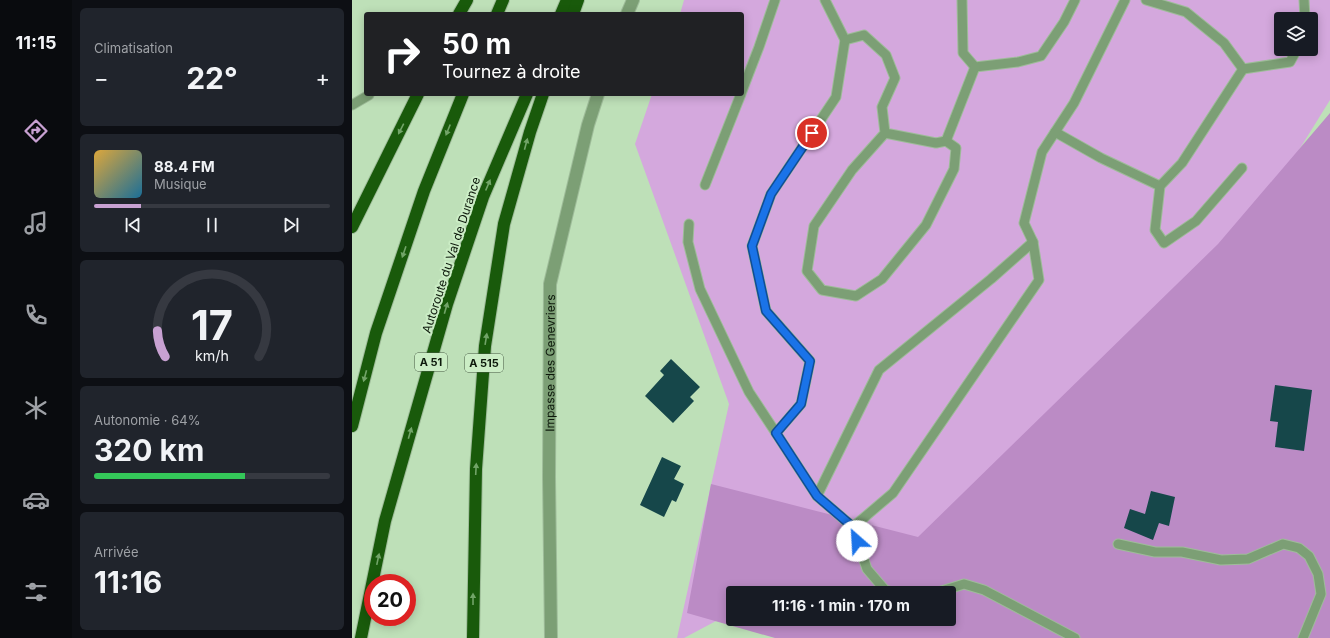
<!DOCTYPE html>
<html lang="fr">
<meta charset="utf-8">
<style>
body{margin:0;font-family:Inter,sans-serif;background:#20242c;color:#f1f3f6;height:100vh;display:flex;flex-direction:column;font-size:15px;white-space:nowrap}
*{box-sizing:border-box;margin:0}
p{font-size:13px;color:#9ea1a6}
.icon{flex:none;width:22px;height:22px;fill:none;stroke:currentColor;stroke-width:2;stroke-linecap:round;stroke-linejoin:round}
.map{position:relative;flex:1;overflow:hidden}
.side{display:flex;flex-direction:column;gap:8px;padding:8px;background:#0d0f14;width:280px}
.side>*{flex:none}
.hud{position:absolute;left:12px;top:12px;width:380px;height:84px;border-radius:4px;box-shadow:0 2px 10px #0003;background:#202124;color:#fff;overflow:hidden}
.controls{position:absolute;left:922px;top:12px;display:grid;gap:8px}
.controls a{display:grid;place-items:center;width:44px;height:44px;border-radius:4px;background:#171b24;box-shadow:0 2px 10px #0003;font-size:20px}
.speed{position:absolute;left:12px;top:574px;display:flex;gap:8px;font-size:20px;font-weight:700;text-align:center}
.speed>*{display:grid;place-content:center;width:52px;height:52px;border-radius:50%;background:#171b24;box-shadow:0 2px 10px #0003;line-height:1}
.speed .limit{border:6px solid #d22;background:#fff;color:#111}
.pin{position:absolute;display:grid;place-items:center;width:34px;height:34px;color:#fff;margin:-17px;border:2px solid #fff;border-radius:50%;box-shadow:0 1px 4px #0007}
.me{position:absolute;width:44px;margin:-22px;rotate:334deg;stroke-linejoin:round;filter:drop-shadow(0 0 3px #0008)}
.turn{display:flex;align-items:center;gap:14px;height:84px;padding:0 12px;font-size:18px}
.turn .icon{width:52px;height:52px;stroke-width:2.5}
.turn b{display:block;font-size:28px;line-height:34px}
.big{font-size:30px;font-weight:700;line-height:1.1}
.side .widget{flex:1;display:flex;flex-direction:column;justify-content:center;gap:6px;min-width:0;padding:0 14px;border-radius:6px;background:#20242c}
.side .dial{align-items:center;gap:0}
.dial svg{height:104px;overflow:visible;fill:none;stroke:#363941;stroke-width:7;stroke-linecap:round;text-anchor:middle}
.dial text{fill:#f1f3f6;stroke:none}
.song{display:flex;align-items:center;gap:12px}
.cover{width:48px;height:48px;border-radius:6px;background:linear-gradient(135deg,hsl(40 70% 55%),hsl(200 70% 35%))}
.played{height:4px;border-radius:2px;background:linear-gradient(90deg,#c8a1d2 20%,#363941 20%)}
.keys{display:flex;justify-content:space-around;direction:ltr}
.heat{display:flex;justify-content:space-between;align-items:center;font-size:22px;direction:ltr}
.charge{height:6px;border-radius:3px;background:linear-gradient(90deg,#34c759 64%,#363941 0)}
.trip{position:absolute;left:374px;top:586px;width:230px;height:40px;border-radius:4px;background:#171b24;box-shadow:0 2px 10px #0003;font-weight:700;line-height:40px;text-align:center}
main{display:flex;flex:1;min-height:0}
.tab-bar{display:flex;flex-direction:column;width:72px;justify-content:space-around;align-items:center;background:#090b0e;color:#9ea1a6}
.tab-bar .icon{width:28px;height:28px}
.tab-bar .on{color:#c8a1d2}
.tab-bar b{font-size:18px;color:#f1f3f6}
.map>svg:first-child{display:block}
</style>
<main>
<nav class="tab-bar">
<b>11:15</b>
<svg class="icon on" aria-label="directions" viewBox="0 0 24 24"><path d="M12 3l9 9-9 9-9-9zM9 14v-3h6M13 9l2 2-2 2"/></svg>
<svg class="icon" aria-label="music" viewBox="0 0 24 24"><path d="M9 18V5l10-2v13"/><circle cx="6" cy="18" r="3"/><circle cx="16" cy="16" r="3"/></svg>
<svg class="icon" aria-label="phone" viewBox="0 0 24 24"><path d="M5 4h4l2 5-3 2q2 4 5 5l2-3 5 2v4C11 20 4 13 5 4z"/></svg>
<svg class="icon" aria-label="climate" viewBox="0 0 24 24"><path d="M12 3v18M4 7l16 10M4 17L20 7"/></svg>
<svg class="icon" aria-label="car" viewBox="0 0 24 24"><path d="M5 17H2v-5l4-1 3-4h7l3 4 3 1v5h-3M9 17h6M6 11h13"/><circle cx="7" cy="17" r="2"/><circle cx="17" cy="17" r="2"/></svg>
<svg class="icon" aria-label="filters" viewBox="0 0 24 24"><path d="M4 7h16M4 17h16"/><circle cx="9" cy="7" r="2"/><circle cx="15" cy="17" r="2"/></svg>
</nav>
<section class="side">
<div class="widget"><p>Climatisation</p>
<div class="heat"><a>−</a><b class="big">22°</b><a>+</a></div>
</div>
<div class="widget">
<div class="song"><i class="cover"></i><div><b>88.4 FM</b><p>Musique</p></div></div>
<div class="played"></div>
<div class="keys"><svg class="icon" aria-label="previous" viewBox="0 0 24 24"><path d="M18 5L8 12l10 7zM5 5v14"/></svg><svg class="icon" aria-label="pause" viewBox="0 0 24 24"><path d="M8 5v14M16 5v14"/></svg><svg class="icon" aria-label="next" viewBox="0 0 24 24"><path d="M6 5l10 7-10 7zM19 5v14"/></svg></div>
</div>
<div class="widget dial"><svg viewBox="0 0 100 80">
<path d="M14 69A42 42 0 1 1 86 69"/>
<path d="M14 69A42 42 0 0 1 8 49" stroke="#c8a1d2"/>
<text x="50" y="56" font-size="32" font-weight="700">17</text>
<text x="50" y="72" font-size="11">km/h</text>
</svg></div>
<div class="widget"><p>Autonomie · 64%</p><b class="big">320 km</b><div class="charge"></div></div>
<div class="widget"><p>Arrivée</p><b class="big">11:16</b></div>
</section>
<div class="map">
<svg width="978" height="638" viewBox="0 0 978 638">
<rect width="100%" height="100%" fill="#bee0b8"/>
<path fill="#d4a8dd" fill-rule="evenodd" d="M332,0H978V100L701,545L974,557L499,638L597,619V593H381V612L332,638H325L377,404L283,144L300,94H390V14H328ZM929,19H959V49H929Z"/>
<path fill="#bb8bc5" fill-rule="evenodd" d="M978,113V638H423L335,613L359,484L566,537L866,244ZM381,593H597V619H381Z"/>
<g fill="#16474a">
<path d="M319,359L348,387L338,397L342,401L321,423L293,396L312,375L308,371Z"/>
<path d="M923,385L960,390L952,451L923,447L926,422L918,421Z"/>
<path d="M310,457L329,466L322,479L332,484L324,502L320,500L312,517L288,505Z"/>
<path d="M799,491L823,497L817,526L807,523L801,540L772,528L778,509L793,514Z"/>
</g>
<g fill="none" stroke-linecap="round" stroke-linejoin="round">
<defs>
<g id="lane">
<path d="M473,0L493,40L484,97L419,194L400,246L414,311L458,361L449,404L424,433L465,496L501,527L515,569L533,590L545,593"/>
<path d="M610,0L611,53L623,67L666,62L689,56L712,22L723,0"/>
<path d="M794,0L834,12L872,43L891,69L830,163L808,186"/>
<path d="M952,0L953,19"/>
<path d="M493,40L512,35L534,55L543,78L530,107L533,133L500,170L462,226L455,271L470,290L504,296L530,279L574,225L602,169L604,148L594,141L584,143L533,133"/>
<path d="M891,69L938,62L945,49"/>
<path d="M390,91L407,47L423,0"/>
<path d="M0,105L17,95"/>
<path d="M703,132L749,158L808,186L803,230L812,243L844,221L890,168"/>
<path d="M594,141L623,67"/>
<path d="M353,185L389,94"/>
<path d="M337,224L336,242L348,289L397,392L424,433"/>
<path d="M465,496L527,370L639,279L681,242"/>
<path d="M501,527L541,493L687,280L681,242L672,223L690,152L722,103L773,0"/>
<path d="M766,544L803,552H830L869,560L896,559L931,544L947,548L957,556L966,574L969,594L951,638"/>
<path d="M583,593L612,584L632,590L723,638"/>
</g>
<g id="street">
<path d="M275,14L281,0"/>
<path id="s1" d="M199,638L197,477L198,284L236,125L246,94"/>
</g>
<g id="highway">
<path d="M107,14L115,0"/>
<path d="M145,14L151,0"/>
<path d="M209,14L215,0"/>
<path d="M221,14L226,0"/>
<path d="M0,227L66,94"/>
<path d="M0,426L24,333L72,191L111,94"/>
<path d="M9,638L33,521L95,304L131,197L175,94"/>
<path d="M121,638L124,469L133,346L152,224L178,132L191,94"/>
</g>
</defs>
<use href="#lane" stroke="#9ebc99" stroke-width="11"/>
<use href="#street" stroke="#9ebc99" stroke-width="14"/>
<use href="#highway" stroke="#9ebc99" stroke-width="14"/>
<use href="#lane" stroke="#7c9f75" stroke-width="9"/>
<use href="#street" stroke="#7c9f75" stroke-width="12"/>
<use href="#highway" stroke="#195a0b" stroke-width="12"/>
</g>
<defs><path id="oneway-solid" d="M-6-.8H1V-3.2L6.5 0L1 3.2V.8H-6Z"/></defs>
<g fill="#72a468">
<use href="#oneway-solid" transform="translate(49 129) rotate(117)"/>
<use href="#oneway-solid" transform="translate(96 130) rotate(112)"/>
<use href="#oneway-solid" transform="translate(174 144) rotate(-75)"/>
<use href="#oneway-solid" transform="translate(136 185) rotate(-67)"/>
<use href="#oneway-solid" transform="translate(52 252) rotate(109)"/>
<use href="#oneway-solid" transform="translate(94 308) rotate(-74)"/>
<use href="#oneway-solid" transform="translate(134 339) rotate(-81)"/>
<use href="#oneway-solid" transform="translate(13 376) rotate(105)"/>
<use href="#oneway-solid" transform="translate(58 433) rotate(-74)"/>
<use href="#oneway-solid" transform="translate(124 469) rotate(-87)"/>
<use href="#oneway-solid" transform="translate(26 559) rotate(-78)"/>
<use href="#oneway-solid" transform="translate(121 599) rotate(-90)"/>
</g>
<g fill="none" stroke-linecap="round" stroke-linejoin="round">
<defs>
<path id="route" d="M460,133L419,194L400,246L414,311L458,361L449,404L424,433L465,496L501,527L505,541"/>
</defs>
<use href="#route" stroke="#114b97" stroke-width="10"/>
<use href="#route" stroke="#1a73e8" stroke-width="7"/>
</g>
<g text-anchor="middle" dominant-baseline="central" stroke-width="4" stroke-linejoin="round" paint-order="stroke">
<g fill="#cbedc5" stroke="#465943" stroke-width="1">
<rect x="63" y="353" width="32" height="18" rx="3"/>
<rect x="113" y="354" width="38" height="18" rx="3"/>
</g>
<g font-size="11" font-weight="bold" fill="#0d190b">
<text x="79" y="362">A 51</text>
<text x="132" y="363">A 515</text>
</g>
<g font-size="12" fill="#0d190b" stroke="#cbedc5">
<text transform="translate(99 255) rotate(-72)">Autoroute du Val de Durance</text>
<text stroke="none"><textPath href="#s1" startOffset="275">Impasse des Genevriers</textPath></text>
</g>
</g>
</svg>
<div class="controls">
<a><svg class="icon" aria-label="layers" viewBox="0 0 24 24"><path d="M12 4l9 5-9 5-9-5zM3 14l9 5 9-5"/></svg></a>
</div>
<div class="speed"><div class="limit">20</div></div>
<div class="pin" style="left:460px;top:133px;background:#d93025"><svg class="icon" aria-label="arrive" viewBox="0 0 24 24"><path d="M6 21V4h12l-3 4 3 4H6"/></svg></div>
<svg class="me" style="left:505px;top:541px" viewBox="-20 -20 40 40"><circle r="19" fill="#fff"/><path d="M0-13L10 11 0 6-10 11z" fill="#1a73e8"/></svg>
<div class="trip">11:16 · 1 min · 170 m</div>
<div class="hud">
<div class="turn"><svg class="icon" aria-label="right" viewBox="0 0 24 24"><path d="M7 20v-9h11M14 6l5 5-5 5"/></svg><div><b>50 m</b>Tournez à droite</div></div>
</div>
</div>
</main>
